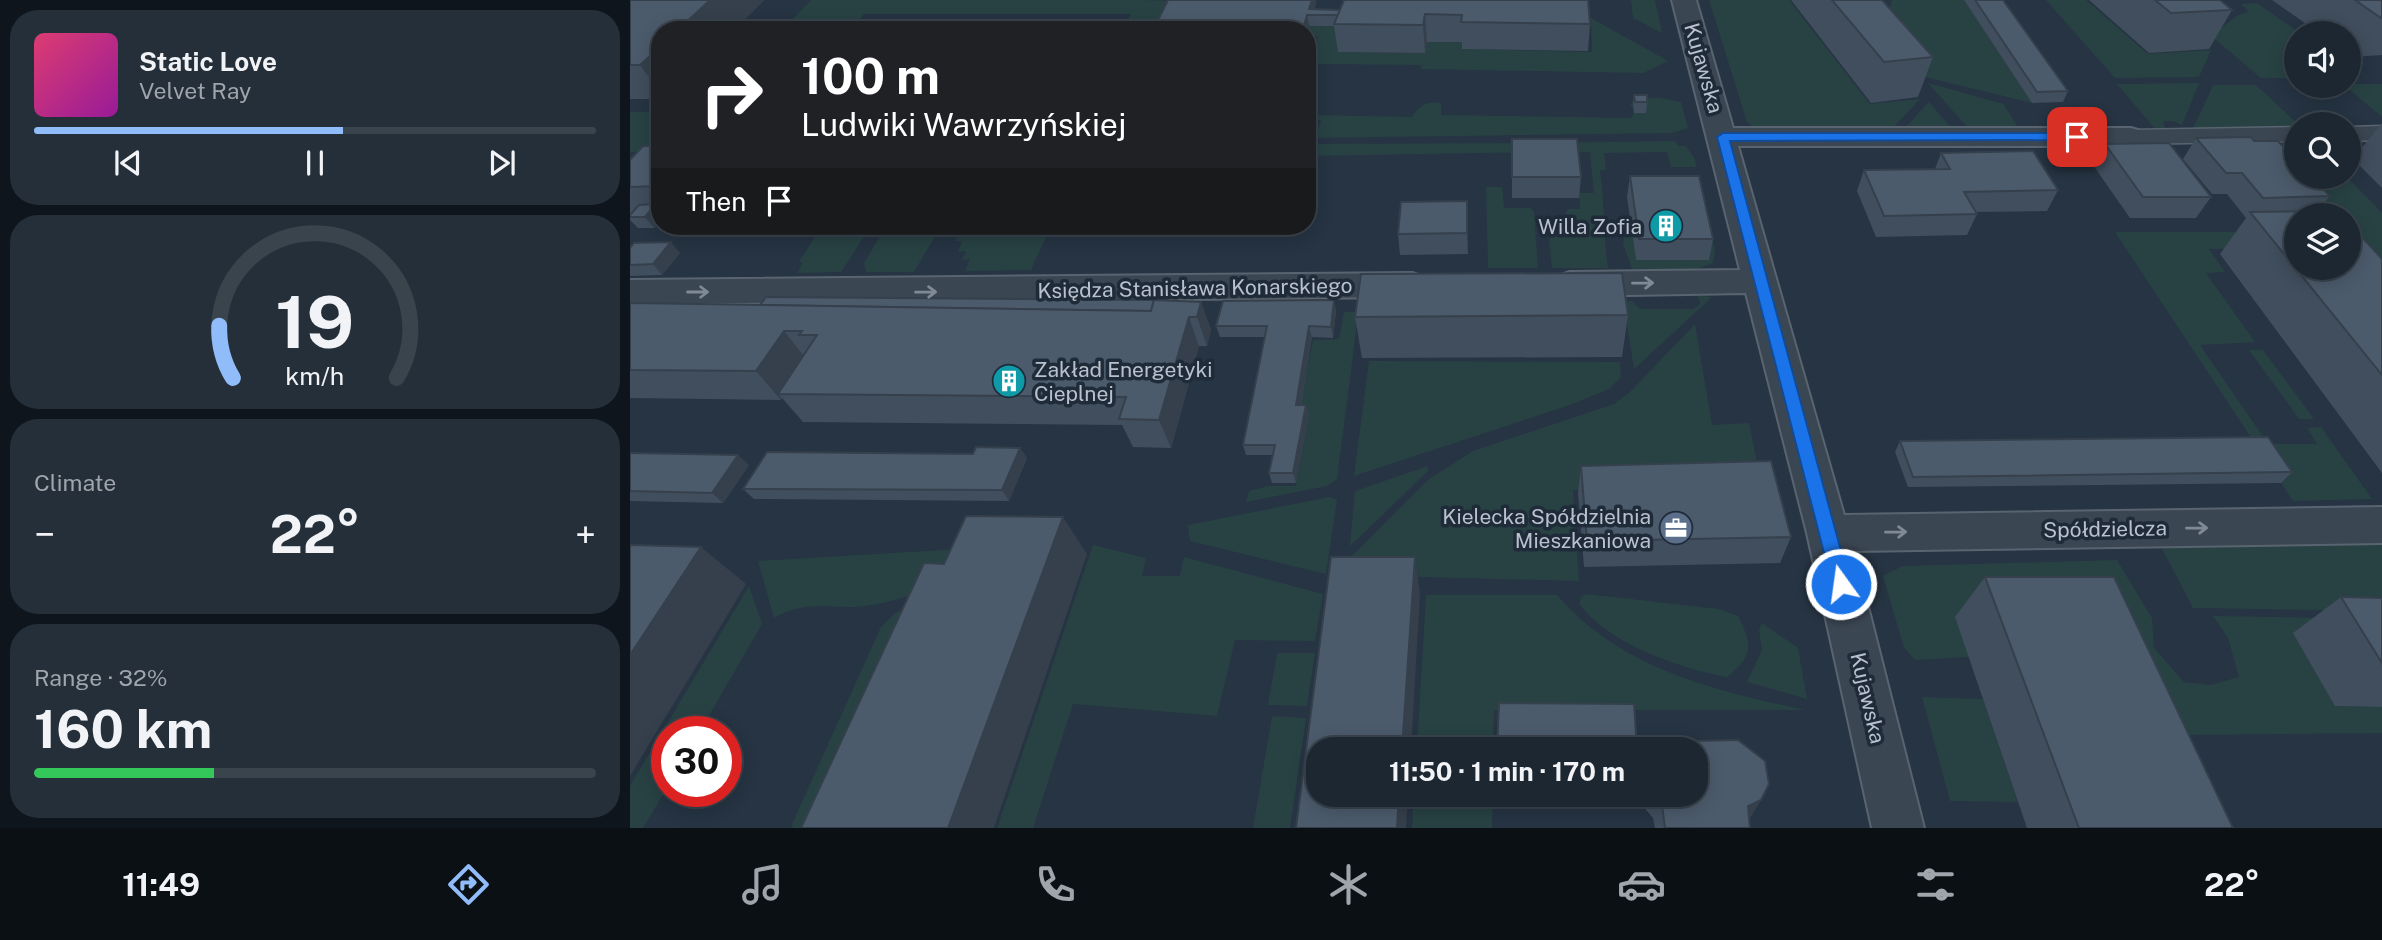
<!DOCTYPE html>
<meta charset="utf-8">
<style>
body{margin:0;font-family:"Public Sans",sans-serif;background:#252f3a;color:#f1f3f6;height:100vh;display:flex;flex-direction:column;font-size:26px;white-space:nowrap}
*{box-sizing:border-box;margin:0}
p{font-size:23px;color:#a0a5ac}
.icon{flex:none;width:38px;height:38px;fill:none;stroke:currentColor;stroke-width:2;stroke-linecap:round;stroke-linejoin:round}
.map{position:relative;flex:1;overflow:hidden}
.drawer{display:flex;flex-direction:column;gap:10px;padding:10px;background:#0f151c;width:630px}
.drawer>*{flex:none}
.banner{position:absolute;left:21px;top:21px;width:665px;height:214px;border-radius:28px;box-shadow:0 4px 18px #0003,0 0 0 2px #3a444d;background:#202124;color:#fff;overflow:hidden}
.controls{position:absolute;left:1654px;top:21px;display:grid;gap:14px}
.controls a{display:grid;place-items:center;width:77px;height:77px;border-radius:50%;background:#1c2732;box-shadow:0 4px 18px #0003,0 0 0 2px #3a444d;font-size:35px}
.speed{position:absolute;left:21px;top:716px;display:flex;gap:14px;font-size:35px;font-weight:700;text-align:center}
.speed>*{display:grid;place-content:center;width:91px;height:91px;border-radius:50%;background:#1c2732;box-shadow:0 4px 18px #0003,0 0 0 2px #3a444d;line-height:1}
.speed .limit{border:10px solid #d22;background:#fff;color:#111}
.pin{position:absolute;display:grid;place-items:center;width:60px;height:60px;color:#fff;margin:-30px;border-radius:14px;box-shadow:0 4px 10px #0006}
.me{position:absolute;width:77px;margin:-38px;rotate:346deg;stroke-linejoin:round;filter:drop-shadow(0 0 5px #0008)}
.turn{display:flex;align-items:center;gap:24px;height:147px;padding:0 35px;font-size:32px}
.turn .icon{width:91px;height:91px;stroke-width:2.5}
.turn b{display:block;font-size:49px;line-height:60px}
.then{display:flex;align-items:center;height:66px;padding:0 35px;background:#0003;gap:14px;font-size:26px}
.big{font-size:52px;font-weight:700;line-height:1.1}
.drawer .widget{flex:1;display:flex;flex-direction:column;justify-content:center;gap:10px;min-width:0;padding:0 24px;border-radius:28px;background:#252f3a}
.drawer .dial{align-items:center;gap:0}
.dial svg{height:182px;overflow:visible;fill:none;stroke:#3a444d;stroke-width:7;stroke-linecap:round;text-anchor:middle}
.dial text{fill:#f1f3f6;stroke:none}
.song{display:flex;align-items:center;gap:21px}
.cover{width:84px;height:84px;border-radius:10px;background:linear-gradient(135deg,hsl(340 70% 55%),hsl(300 70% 35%))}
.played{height:7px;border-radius:4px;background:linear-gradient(90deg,#90bdfa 55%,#3a444d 55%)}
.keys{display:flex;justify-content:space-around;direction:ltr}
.heat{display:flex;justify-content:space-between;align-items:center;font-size:38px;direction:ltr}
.charge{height:10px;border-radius:5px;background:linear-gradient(90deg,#34c759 32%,#3a444d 0)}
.trip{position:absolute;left:676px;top:737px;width:402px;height:70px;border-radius:28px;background:#1c2732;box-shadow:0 4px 18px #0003,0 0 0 2px #3a444d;font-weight:700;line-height:70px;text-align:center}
.dock{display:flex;height:112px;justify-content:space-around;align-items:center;background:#0b1014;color:#a0a5ac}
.dock .icon{width:49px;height:49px}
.dock .selected{color:#90bdfa}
.dock b{font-size:32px;color:#f1f3f6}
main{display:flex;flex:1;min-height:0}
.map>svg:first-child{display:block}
</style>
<main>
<section class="drawer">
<div class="widget">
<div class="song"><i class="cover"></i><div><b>Static Love</b><p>Velvet Ray</p></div></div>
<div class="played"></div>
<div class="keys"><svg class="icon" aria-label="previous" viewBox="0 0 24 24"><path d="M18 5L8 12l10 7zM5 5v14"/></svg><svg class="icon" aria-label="pause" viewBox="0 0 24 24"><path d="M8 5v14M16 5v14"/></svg><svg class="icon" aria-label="next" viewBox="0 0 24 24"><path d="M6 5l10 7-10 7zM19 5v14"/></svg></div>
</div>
<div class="widget dial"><svg viewBox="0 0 100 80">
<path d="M14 69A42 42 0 1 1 86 69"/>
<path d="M14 69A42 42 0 0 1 8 46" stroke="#90bdfa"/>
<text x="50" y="56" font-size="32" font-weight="700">19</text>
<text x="50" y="72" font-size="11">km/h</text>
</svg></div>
<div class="widget"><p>Climate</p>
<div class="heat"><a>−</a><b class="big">22°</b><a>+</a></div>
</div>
<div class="widget"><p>Range · 32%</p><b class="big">160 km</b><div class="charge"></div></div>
</section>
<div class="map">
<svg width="1752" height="828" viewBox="0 0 1752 828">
<rect width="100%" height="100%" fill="#263443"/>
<g fill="#284244">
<path d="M181,0H510L546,1L531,30H493L501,14H234L220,30H152Z"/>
<path d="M1001,0H1025L1032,33L1003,18Z"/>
<path d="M1079,0H1159L1240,104L1290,99L1263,128L1123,127L1117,122Z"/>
<path d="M1262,0H1334L1402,103L1295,77L1253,29Z"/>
<path d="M1416,0H1456L1518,54L1581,50L1569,77L1485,78Z"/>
<path d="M1627,3L1670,33H1666V78H1631L1580,35C1595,28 1603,14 1619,12L1611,4Z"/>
<path d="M961,18L1038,61L1013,73L791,69V65L684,64L681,58L688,37L677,36L679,26H716L709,52L795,53L797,42H833L832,49L962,52Z"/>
<path d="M1298,83L1377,105H1374L1388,127L1338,128Z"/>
<path d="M1569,83L1552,125L1543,121H1533L1535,129L1526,130L1487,84Z"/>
<path d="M1719,84H1752V117L1715,86Z"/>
<path d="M1583,85H1626L1668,124L1666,129L1562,131Z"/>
<path d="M1005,98H1030L1051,102L1058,128L1042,133L677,138V124H683L681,132H687L691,120L680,119L685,110L684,115L782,117C788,106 799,100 811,103V115L1001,118L1004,113L1016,112L1000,105Z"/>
<path d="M1299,102L1321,128H1275Z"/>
<rect x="0" y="112" width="30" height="40"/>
<path d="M1045,141L1048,146H1056L1065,159L1066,167H1041L1037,152L974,153L976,169L970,171C975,204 973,235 978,268H922L919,240L938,209H950L949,193H964L960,152H910L909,143Z"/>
<path d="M904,143V152L677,156V144Z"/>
<path d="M1667,177H1717L1752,213V271L1718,268V215H1701Z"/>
<path d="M856,187H872L874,208H900L904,211L908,268H858Z"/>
<path d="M1072,191L1085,251L1083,263L1067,269H1002L993,244L994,237L1002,233L1006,260Z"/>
<path d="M192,226H241L211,272L167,273L173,263L169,262Z"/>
<path d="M256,226H311L284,272H236L234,263Z"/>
<path d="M333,226H421L401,270L335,271L340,259L332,260L336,251L328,252L332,241H325Z"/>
<path d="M1485,232H1666V248L1579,249L1595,272L1576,273L1625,342L1570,345L1638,444H1687L1677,428L1691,427L1742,499L1663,501Z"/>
<path d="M1068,296L1082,297L1004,369L994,307L949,302L1002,301L1010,309H1063L1070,304Z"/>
<path d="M714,312H725L728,316L707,479L697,486L616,502L619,491L638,486H666L679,415H668L683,340L709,339Z"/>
<path d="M1065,324L1082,425L1119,423L1132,486L943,490L949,581L717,575L714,564L799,479L843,451L984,404L1000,392Z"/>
<path d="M1619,350H1633L1684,419H1669Z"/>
<path d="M739,361L990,362L991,377L979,389L943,404L724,476Z"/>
<path d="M798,466V471L720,546L725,491Z"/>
<path d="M700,497L707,500L696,574L560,541L558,525Z"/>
<path d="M1752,536V611L1563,608L1527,539Z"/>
<path d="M463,545L516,558L512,576H550L554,557L693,594L685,641L605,640L587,716L443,704L403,828H367Z"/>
<path d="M331,549L315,584C289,592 262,603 235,606C200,610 177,599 144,618L128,561Z"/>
<path d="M1487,560L1522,618L1524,648L1554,682L1580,685L1609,677L1598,638L1583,616L1752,619L1705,706L1752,707V733L1553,735L1326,617L1339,657L1285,660L1274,648L1253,576L1273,566Z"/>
<path d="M119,586L132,624L70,731L37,732V788L13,828H0V786Z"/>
<path d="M956,594L1089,609L1108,616C1123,645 1123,656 1097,677C1051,669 976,643 949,603L951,597Z"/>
<path d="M796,595H927C991,669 1083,690 1175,710H864L863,749H787Z"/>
<path d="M290,603L212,828H163L162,824L251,627L265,613Z"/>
<path d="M1132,623L1168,648L1177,699L1117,682L1132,650L1129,630Z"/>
<path d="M647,653H685L677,706L638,705Z"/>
<path d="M1292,697L1353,699L1388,802L1320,801Z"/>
<path d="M642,716L676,718L660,828H623Z"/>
<path d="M784,795H863L862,828H782Z"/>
</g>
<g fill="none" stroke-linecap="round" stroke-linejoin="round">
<defs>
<g id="pedestrian">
<path d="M1752,126V140L1718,141V127Z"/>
<path d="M1666,127V141L1501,144L1490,137L1501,130Z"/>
</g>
<g id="minor">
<path d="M1042,0H1066L1103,128H1501L1511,131L1516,137L1511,143L1501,146H1108L1214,515L1752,507V543L1224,551L1294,828H1242L1177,533L1116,293L940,296L928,292L923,284L928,276L940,272L1110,270Z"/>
<path d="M782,273L794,277L799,285L794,293L782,297L0,304V280Z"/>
</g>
</defs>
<use href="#pedestrian" stroke="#596470" stroke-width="3"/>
<use href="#minor" stroke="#596470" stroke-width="4"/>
<use href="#pedestrian" fill="#3b4653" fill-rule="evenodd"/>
<use href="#minor" fill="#3b4653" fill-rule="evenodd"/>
</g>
<g fill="#414e5d">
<path d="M0,0H134L104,30H30V99H0Z"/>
<path d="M682,0H686V3L684,9L710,10L714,0L960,24L958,51L832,49V42H797L795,53L708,52L704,26H679L677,31L683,42L677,59V30H523Z"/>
<path d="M1161,0H1252L1303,57L1288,97L1241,103Z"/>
<path d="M1334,0H1373L1438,91L1433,102L1402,103Z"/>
<path d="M1459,0H1590L1602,10L1579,49L1519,53Z"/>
<path d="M1642,0H1752V55L1722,57L1718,55V33H1689Z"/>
<path d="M1004,95L1017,102L1016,113H1004L1003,106Z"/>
<path d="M1752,123V188L1723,159Z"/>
<path d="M1566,138L1624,141L1700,196L1687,211L1752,259V473L1590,254L1616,218L1597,194H1582L1553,159Z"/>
<path d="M882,139L951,177L949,198H882Z"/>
<path d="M1475,144L1581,197L1566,218H1500L1463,165Z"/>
<path d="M30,146V222L24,228H8L0,220V160Z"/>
<path d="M1311,153L1428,190L1417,211L1345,212L1347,214L1337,235L1246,237L1227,191L1234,170L1305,169Z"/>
<path d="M1000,176L1083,239L1079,260H1006L997,197Z"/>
<path d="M837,201L838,254L770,255L768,234Z"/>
<path d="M50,253L32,275L0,276V265Z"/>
<path d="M704,300L706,311L703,338L682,337L671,405H676L679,415L666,483H642L639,473L642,455H616L613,445L635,337H590L586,326Z"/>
<path d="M571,302L581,330L577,346H569L541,448L503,447L492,425L173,422L152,398L151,400L0,398V303L130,305Z"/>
<path d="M998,315L992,357L732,358L725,317Z"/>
<path d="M1270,441L1662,472L1651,483L1278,487L1265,452Z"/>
<path d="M390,448L397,458L379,501L124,499L113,489Z"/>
<path d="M0,453L119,465L93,503L0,501Z"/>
<path d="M951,466L1161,537L1150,563L954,567L948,493Z"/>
<path d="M1355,577L1603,828H1397L1325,617Z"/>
<path d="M1711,597L1752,598V707L1705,706L1663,633Z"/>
<path d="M1108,740L1135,761L1139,784L1119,819L1120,828H1025L1023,818L1007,799L1006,794H1066V749H1020L1022,742Z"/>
</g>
<g fill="#35404c">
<path d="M80,0H134L104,30H48Z"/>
<path d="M682,0H686V3L682,15L679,9Z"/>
<path d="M795,14L797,42L795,53L793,25Z"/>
<path d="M677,15L679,26L677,31V30H673Z"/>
<path d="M681,31L683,42L677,59V42Z"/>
<path d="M30,47V92L10,65Z"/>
<path d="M837,201L838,222V254L837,233Z"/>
<path d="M26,204L30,209V222L24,228L15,217Z"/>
<path d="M41,242L50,253L32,275L23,264Z"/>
<path d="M704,300L706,311L703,338L701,327Z"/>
<path d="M571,302L581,330L577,346L567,317Z"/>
<path d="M559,317L569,346L541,448L529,420Z"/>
<path d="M679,326L682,337L669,415L666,405Z"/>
<path d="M154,331L177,360L148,394L152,398L151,400L126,371Z"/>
<path d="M676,405L679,415L666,483L663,473Z"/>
<path d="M390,448L397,458L379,501L372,490Z"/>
<path d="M108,455L119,465L93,503L82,493Z"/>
<path d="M433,517L457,554L364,828H318Z"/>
<path d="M71,547L116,584L0,776V655Z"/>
<path d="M785,557L790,594L781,749H772Z"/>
<path d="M769,794H778L776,828H767Z"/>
<path d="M1131,800L1119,820L1118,806Z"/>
</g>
<g fill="#4c5b6c" stroke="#35404c" stroke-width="2">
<path d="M0,0H80L48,30H30V47L10,65H0Z"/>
<path d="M538,0H682L679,9L710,10L708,15H677L673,30H523Z"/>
<path d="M714,0H958L960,24L831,22L832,15L795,14L793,25L704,24Z"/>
<path d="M1202,0H1252L1303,57L1254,62Z"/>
<path d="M1345,0H1373L1438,91L1407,92Z"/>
<path d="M1525,0H1590L1602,10L1541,13Z"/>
<path d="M1725,0H1752V18H1751Z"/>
<path d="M677,31H681L677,42Z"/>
<path d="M1004,95H1017V102H1005Z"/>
<path d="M1621,137L1624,141H1648L1666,160V177H1681L1700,196L1633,198L1612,173H1596L1566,138Z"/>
<path d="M882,139H947L951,177H882Z"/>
<path d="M1539,143L1581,197H1513L1475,144Z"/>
<path d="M13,146H30V186L0,187V160Z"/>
<path d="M1403,151L1428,190L1334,192L1347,214L1254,216L1234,170L1320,169L1311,153Z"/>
<path d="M1000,176H1069L1083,239H1009Z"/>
<path d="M837,201V233L768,234L771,202Z"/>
<path d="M26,204L15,217H0V215L9,205Z"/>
<path d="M1709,211L1712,215H1666V268H1718V222L1752,259V375L1620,212Z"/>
<path d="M41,242L23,264L0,265V248L4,243Z"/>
<path d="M992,273L998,315L725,317L731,274Z"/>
<path d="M136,297L524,300L521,311L130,305Z"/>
<path d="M524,300L571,302L567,317H559L529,420L489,419L496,397L148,394L187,335H169L172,331H154L126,371L0,370V303L521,311Z"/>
<path d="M704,300L701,327L679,326L666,405H676L663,473H639L645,445H613L637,326H586L593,301Z"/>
<path d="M1638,437L1662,472L1283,477L1270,441Z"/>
<path d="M346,447L390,448L372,490L113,489L137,452L343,454Z"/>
<path d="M0,453L108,455L82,493L0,491Z"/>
<path d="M1141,461L1161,537L957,541L951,466Z"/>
<path d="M336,516L433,517L318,828H171L294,563L314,564Z"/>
<path d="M0,545L71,547L0,655Z"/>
<path d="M701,557H785L772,749H688V794H769L767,828H666Z"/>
<path d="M1355,577H1484L1603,828H1449Z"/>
<path d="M1711,597L1752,598V663Z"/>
<path d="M869,703L1004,704L1007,749H867Z"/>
<path d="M1108,740L1135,761L1139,784L1131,800L1118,806L1120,828H1035L1031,798L1027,794H1066V749H1024L1022,742Z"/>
</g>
<defs><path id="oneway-shaft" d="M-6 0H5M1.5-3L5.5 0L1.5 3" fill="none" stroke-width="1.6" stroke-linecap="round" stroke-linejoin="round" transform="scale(1.75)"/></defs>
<g stroke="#808a96">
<use href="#oneway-shaft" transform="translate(1013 283) rotate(-1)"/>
<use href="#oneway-shaft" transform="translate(68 292)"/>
<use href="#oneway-shaft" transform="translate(296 292) rotate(-1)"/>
<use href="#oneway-shaft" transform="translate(1567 528) rotate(-1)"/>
<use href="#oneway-shaft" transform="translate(1266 532) rotate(-1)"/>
</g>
<path fill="#1a73e8" stroke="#114b97" stroke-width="2" d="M1093,133H1447L1453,137L1447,140L1100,141L1220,584L1217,590L1211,592L1205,590L1202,584L1087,137Z"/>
<defs>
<symbol id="building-disc" viewBox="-11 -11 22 22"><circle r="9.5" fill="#0f9aa8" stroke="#1f2b38"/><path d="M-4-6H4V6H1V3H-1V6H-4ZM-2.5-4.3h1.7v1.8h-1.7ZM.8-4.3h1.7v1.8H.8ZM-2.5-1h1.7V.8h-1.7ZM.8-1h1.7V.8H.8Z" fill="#fff"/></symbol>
<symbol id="office-disc" viewBox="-11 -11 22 22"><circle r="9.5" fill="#5c6f8a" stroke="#1f2b38"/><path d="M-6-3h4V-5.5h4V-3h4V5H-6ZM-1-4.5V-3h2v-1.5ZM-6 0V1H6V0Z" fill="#fff"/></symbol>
</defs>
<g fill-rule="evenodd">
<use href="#building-disc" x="1017" y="207" width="38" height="38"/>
<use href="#building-disc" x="360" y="362" width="38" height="38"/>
<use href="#office-disc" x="1027" y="509" width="38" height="38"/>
</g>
<g text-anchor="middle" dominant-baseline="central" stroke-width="7" stroke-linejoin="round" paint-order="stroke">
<g font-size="21" fill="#b8c1cd" stroke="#1f2b38">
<text transform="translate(1074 68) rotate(74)">Kujawska</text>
<text transform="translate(565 288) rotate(-1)">Księdza Stanisława Konarskiego</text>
<text transform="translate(1475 529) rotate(-1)">Spółdzielcza</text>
<text transform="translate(1238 698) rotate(77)">Kujawska</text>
</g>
<g font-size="21" fill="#b8c1cd" stroke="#1f2b38" text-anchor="end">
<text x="1012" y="226">Willa Zofia</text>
<text x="404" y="369" text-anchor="start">Zakład Energetyki<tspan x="404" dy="24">Cieplnej</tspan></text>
<text x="1021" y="516">Kielecka Spółdzielnia<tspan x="1021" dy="24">Mieszkaniowa</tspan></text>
</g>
</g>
</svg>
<div class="controls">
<a><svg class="icon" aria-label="sound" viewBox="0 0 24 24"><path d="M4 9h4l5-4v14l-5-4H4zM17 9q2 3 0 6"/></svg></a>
<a><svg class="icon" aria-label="search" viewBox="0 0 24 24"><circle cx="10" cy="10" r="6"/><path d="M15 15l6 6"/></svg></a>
<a><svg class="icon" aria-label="layers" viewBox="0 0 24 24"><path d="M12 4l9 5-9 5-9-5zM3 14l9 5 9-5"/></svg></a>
</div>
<div class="speed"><div class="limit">30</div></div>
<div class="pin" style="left:1447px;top:137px;background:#d93025"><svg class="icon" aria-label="arrive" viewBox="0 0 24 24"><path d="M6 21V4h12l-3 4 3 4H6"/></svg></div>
<svg class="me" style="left:1211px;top:584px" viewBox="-20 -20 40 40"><circle r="17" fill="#1a73e8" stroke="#fff" stroke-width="3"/><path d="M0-11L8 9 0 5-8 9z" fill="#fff"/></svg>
<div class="trip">11:50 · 1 min · 170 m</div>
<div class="banner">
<div class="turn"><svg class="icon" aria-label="right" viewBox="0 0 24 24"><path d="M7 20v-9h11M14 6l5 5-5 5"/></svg><div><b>100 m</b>Ludwiki Wawrzyńskiej</div></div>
<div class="then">Then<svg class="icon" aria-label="arrive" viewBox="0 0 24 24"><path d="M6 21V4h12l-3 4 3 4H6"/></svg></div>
</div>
</div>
</main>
<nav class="dock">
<b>11:49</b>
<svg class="icon selected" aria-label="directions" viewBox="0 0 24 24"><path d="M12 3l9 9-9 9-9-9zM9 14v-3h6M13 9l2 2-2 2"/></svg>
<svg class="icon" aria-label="music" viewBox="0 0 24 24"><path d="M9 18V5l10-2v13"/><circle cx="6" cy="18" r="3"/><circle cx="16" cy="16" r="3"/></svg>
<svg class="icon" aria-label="phone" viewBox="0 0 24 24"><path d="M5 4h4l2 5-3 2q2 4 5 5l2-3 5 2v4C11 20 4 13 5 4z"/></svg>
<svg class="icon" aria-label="climate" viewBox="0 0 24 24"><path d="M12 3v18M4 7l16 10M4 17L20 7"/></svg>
<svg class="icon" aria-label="car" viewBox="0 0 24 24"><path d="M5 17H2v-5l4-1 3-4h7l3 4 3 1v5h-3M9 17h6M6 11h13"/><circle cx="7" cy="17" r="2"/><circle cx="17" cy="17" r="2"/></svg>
<svg class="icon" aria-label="filters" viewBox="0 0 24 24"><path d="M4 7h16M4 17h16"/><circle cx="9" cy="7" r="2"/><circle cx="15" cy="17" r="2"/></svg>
<b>22°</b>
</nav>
